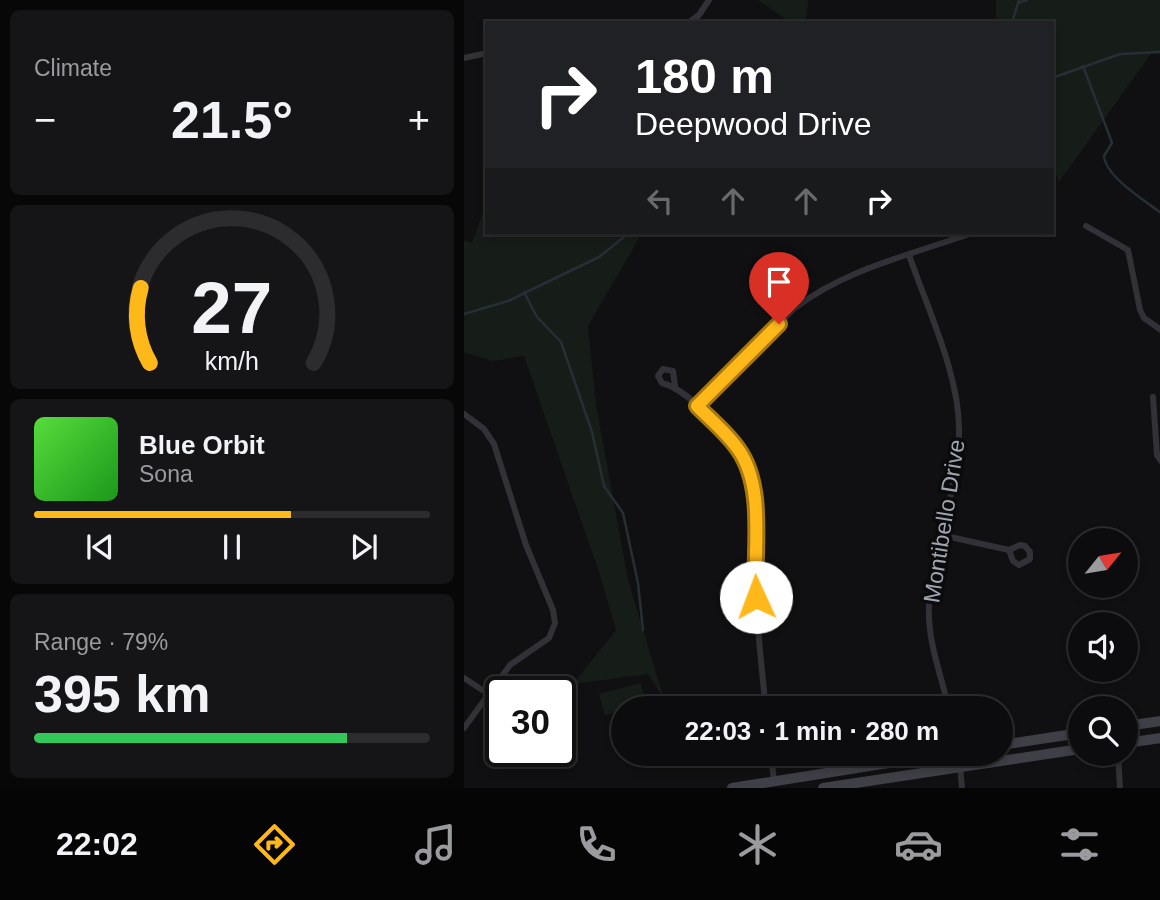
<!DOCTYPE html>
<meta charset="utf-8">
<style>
body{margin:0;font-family:Helvetica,sans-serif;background:#151517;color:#f1f3f6;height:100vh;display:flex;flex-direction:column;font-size:26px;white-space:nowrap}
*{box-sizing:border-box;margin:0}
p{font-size:23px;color:#9a9b9e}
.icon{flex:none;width:38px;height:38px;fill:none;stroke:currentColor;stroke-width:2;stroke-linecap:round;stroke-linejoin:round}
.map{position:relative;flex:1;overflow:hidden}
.sheet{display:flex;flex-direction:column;gap:10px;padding:10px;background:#070708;width:464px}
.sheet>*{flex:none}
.hud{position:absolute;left:21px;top:21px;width:569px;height:214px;border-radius:0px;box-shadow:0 4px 10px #0003,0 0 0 2px #2c2c2e;background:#202124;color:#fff;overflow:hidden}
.needle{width:46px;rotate:60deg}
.controls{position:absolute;left:604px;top:528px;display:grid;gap:14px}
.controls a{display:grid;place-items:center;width:70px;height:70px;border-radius:50%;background:#0c0c0e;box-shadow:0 4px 10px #0003,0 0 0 2px #2c2c2e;font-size:35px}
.speed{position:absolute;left:21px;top:676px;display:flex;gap:14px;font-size:35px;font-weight:700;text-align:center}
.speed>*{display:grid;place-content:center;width:91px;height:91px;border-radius:50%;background:#0c0c0e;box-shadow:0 4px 10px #0003,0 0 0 2px #2c2c2e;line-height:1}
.speed .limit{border:4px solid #111;border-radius:10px;background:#fff;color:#111}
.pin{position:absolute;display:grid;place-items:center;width:60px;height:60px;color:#fff;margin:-72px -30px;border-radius:50% 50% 50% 0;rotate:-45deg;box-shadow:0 0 7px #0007}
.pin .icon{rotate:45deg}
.me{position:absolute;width:77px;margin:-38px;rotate:358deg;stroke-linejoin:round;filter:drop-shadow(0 0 5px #0008)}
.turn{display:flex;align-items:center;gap:24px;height:147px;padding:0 35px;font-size:32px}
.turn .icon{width:91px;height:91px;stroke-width:2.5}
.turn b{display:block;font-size:49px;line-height:60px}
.lanes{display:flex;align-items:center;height:66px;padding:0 35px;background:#0003;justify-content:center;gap:35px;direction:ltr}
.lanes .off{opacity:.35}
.big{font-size:52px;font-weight:700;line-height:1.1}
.sheet .tile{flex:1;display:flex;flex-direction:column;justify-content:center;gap:10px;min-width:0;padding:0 24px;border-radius:10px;background:#151517}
.sheet .dial{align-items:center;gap:0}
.dial svg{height:182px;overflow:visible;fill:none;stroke:#2c2c2e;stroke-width:7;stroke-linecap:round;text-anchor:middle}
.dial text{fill:#f1f3f6;stroke:none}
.song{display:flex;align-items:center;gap:21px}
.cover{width:84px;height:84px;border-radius:10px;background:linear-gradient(135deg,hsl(110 70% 55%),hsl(120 70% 35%))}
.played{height:7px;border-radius:4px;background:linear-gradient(90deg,#ffb81a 65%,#2c2c2e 65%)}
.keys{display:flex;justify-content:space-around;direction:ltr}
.heat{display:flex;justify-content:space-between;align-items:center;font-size:38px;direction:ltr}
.charge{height:10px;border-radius:5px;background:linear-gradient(90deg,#34c759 79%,#2c2c2e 0)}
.trip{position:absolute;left:147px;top:696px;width:402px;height:70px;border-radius:35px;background:#0c0c0e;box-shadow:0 4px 10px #0003,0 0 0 2px #2c2c2e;font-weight:700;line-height:70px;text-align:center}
.tab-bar{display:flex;height:112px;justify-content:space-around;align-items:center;background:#050506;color:#9a9b9e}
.tab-bar .icon{width:49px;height:49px}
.tab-bar .on{color:#ffb81a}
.tab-bar b{font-size:32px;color:#f1f3f6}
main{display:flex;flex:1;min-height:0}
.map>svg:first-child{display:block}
</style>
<main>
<section class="sheet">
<div class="tile"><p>Climate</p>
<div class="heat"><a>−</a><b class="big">21.5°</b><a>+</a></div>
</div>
<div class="tile dial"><svg viewBox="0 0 100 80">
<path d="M14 69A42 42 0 1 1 86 69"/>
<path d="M14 69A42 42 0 0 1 10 36" stroke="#ffb81a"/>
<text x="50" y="56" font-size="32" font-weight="700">27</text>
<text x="50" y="72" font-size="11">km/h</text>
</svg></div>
<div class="tile">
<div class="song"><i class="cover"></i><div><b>Blue Orbit</b><p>Sona</p></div></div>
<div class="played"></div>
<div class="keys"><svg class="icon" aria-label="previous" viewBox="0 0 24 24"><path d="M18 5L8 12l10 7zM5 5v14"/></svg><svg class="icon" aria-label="pause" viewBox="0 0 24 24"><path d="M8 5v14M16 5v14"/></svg><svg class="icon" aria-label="next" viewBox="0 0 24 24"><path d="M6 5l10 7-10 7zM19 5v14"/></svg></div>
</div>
<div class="tile"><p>Range · 79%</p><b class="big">395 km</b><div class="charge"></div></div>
</section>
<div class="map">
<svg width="697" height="788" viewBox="0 0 697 788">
<rect width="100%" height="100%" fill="#101012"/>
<g fill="#161c17">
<path d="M294,0H344L342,23H327Z"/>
<path d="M532,0H696V53L689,51L595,182L588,163V23H532Z"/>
<path d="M23,201V233H178L124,326L132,404L164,580L200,699L184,674L109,684L152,630L135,572L60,356L29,361L0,352V240L8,243Z"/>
<path d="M177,683L182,704L141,715L135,694Z"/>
</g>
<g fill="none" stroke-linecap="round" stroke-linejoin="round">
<g stroke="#262e36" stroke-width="2.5">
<path d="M554,3L563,0"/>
<path d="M548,23L555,0"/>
<path d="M619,66L647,140L648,143L640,156C642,177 680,200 697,213"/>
<path d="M588,78L656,54L697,52"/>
<path d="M60,292L73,317L97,342L128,432L140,486L159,513L174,583L179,630"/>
<path d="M0,314L44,301L135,257L165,233"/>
</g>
<g stroke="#313137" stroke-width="6">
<path d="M224,23L235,15L245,0"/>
<path d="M0,58L23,53"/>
<path d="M622,226L664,250L676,310L680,318L697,330"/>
<path d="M445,255C464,310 497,378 495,435C494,493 468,547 465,604C463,641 477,674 485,709"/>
<path d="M211,386L209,371L199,369L194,376L198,383C227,390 279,448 288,478C297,508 290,543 291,574C292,619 297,664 302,709"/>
<path d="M689,397L693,455L697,461"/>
<path d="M233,406L331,308C382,269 449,254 508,233"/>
<path d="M0,414L20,429L30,444L62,545L89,610L91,623L85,638L46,665L0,728"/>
<path d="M477,535L545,550L549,561L555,565L566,559V552L561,546L556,545L545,550"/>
<path d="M0,678L26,695"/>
<path d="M307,754L310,781"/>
<path d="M495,754L498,788"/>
<path d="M654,754L656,788"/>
</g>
<g stroke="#3f4047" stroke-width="10">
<path d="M662,726L697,721"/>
<path d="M662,743L697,738"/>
<path d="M537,745L616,733"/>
<path d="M268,788L481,754"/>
<path d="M359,788L616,749"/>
</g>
</g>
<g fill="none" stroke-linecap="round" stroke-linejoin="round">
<defs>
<path id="route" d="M292,597C289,551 302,488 274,449C263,433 247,420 233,406L315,324"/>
</defs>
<use href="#route" stroke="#a67811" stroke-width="18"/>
<use href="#route" stroke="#ffb81a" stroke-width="12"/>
</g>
<g text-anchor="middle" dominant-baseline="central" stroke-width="7" stroke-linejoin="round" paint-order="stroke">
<g font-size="23" fill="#a0a5b4" stroke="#0b0b0c">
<text transform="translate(480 521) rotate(-81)">Montibello Drive</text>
</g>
</g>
</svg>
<div class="controls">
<a><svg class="needle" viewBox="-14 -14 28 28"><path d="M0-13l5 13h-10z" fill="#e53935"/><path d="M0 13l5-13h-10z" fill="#9a9b9e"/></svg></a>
<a><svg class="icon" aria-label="sound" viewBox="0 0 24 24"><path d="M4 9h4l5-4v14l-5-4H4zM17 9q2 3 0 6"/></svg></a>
<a><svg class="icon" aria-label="search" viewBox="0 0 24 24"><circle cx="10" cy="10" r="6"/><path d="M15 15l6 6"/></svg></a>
</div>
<div class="speed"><div class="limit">30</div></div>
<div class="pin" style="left:315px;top:324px;background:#d93025"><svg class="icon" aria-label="arrive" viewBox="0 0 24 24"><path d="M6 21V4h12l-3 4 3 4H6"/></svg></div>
<svg class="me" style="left:292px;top:597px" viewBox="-20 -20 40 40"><circle r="19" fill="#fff"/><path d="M0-13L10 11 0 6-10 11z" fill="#ffb81a"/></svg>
<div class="trip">22:03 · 1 min · 280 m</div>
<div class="hud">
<div class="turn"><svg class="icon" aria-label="right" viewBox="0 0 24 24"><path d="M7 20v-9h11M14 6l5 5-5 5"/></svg><div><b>180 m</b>Deepwood Drive</div></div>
<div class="lanes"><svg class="icon off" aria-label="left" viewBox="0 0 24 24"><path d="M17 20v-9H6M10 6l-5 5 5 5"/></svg><svg class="icon off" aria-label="ahead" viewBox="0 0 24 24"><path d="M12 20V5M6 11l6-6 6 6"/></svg><svg class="icon off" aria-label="ahead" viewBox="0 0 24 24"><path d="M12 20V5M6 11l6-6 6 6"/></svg><svg class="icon" aria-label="right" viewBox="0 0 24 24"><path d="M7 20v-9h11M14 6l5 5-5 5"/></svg></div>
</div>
</div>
</main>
<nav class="tab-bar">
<b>22:02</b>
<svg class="icon on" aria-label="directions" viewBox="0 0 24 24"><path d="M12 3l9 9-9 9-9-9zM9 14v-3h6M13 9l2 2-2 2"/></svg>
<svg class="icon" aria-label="music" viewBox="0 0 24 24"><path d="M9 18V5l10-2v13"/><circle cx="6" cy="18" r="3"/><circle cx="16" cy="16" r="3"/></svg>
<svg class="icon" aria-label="phone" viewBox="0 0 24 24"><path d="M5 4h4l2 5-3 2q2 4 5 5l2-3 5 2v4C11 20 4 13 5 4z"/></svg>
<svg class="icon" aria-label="climate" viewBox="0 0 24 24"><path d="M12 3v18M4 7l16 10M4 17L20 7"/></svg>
<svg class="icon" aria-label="car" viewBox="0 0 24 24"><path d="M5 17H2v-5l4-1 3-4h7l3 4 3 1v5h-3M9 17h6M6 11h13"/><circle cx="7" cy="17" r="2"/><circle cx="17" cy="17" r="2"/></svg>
<svg class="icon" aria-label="filters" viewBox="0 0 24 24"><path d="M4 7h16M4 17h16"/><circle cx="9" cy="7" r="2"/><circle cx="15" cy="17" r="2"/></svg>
</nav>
